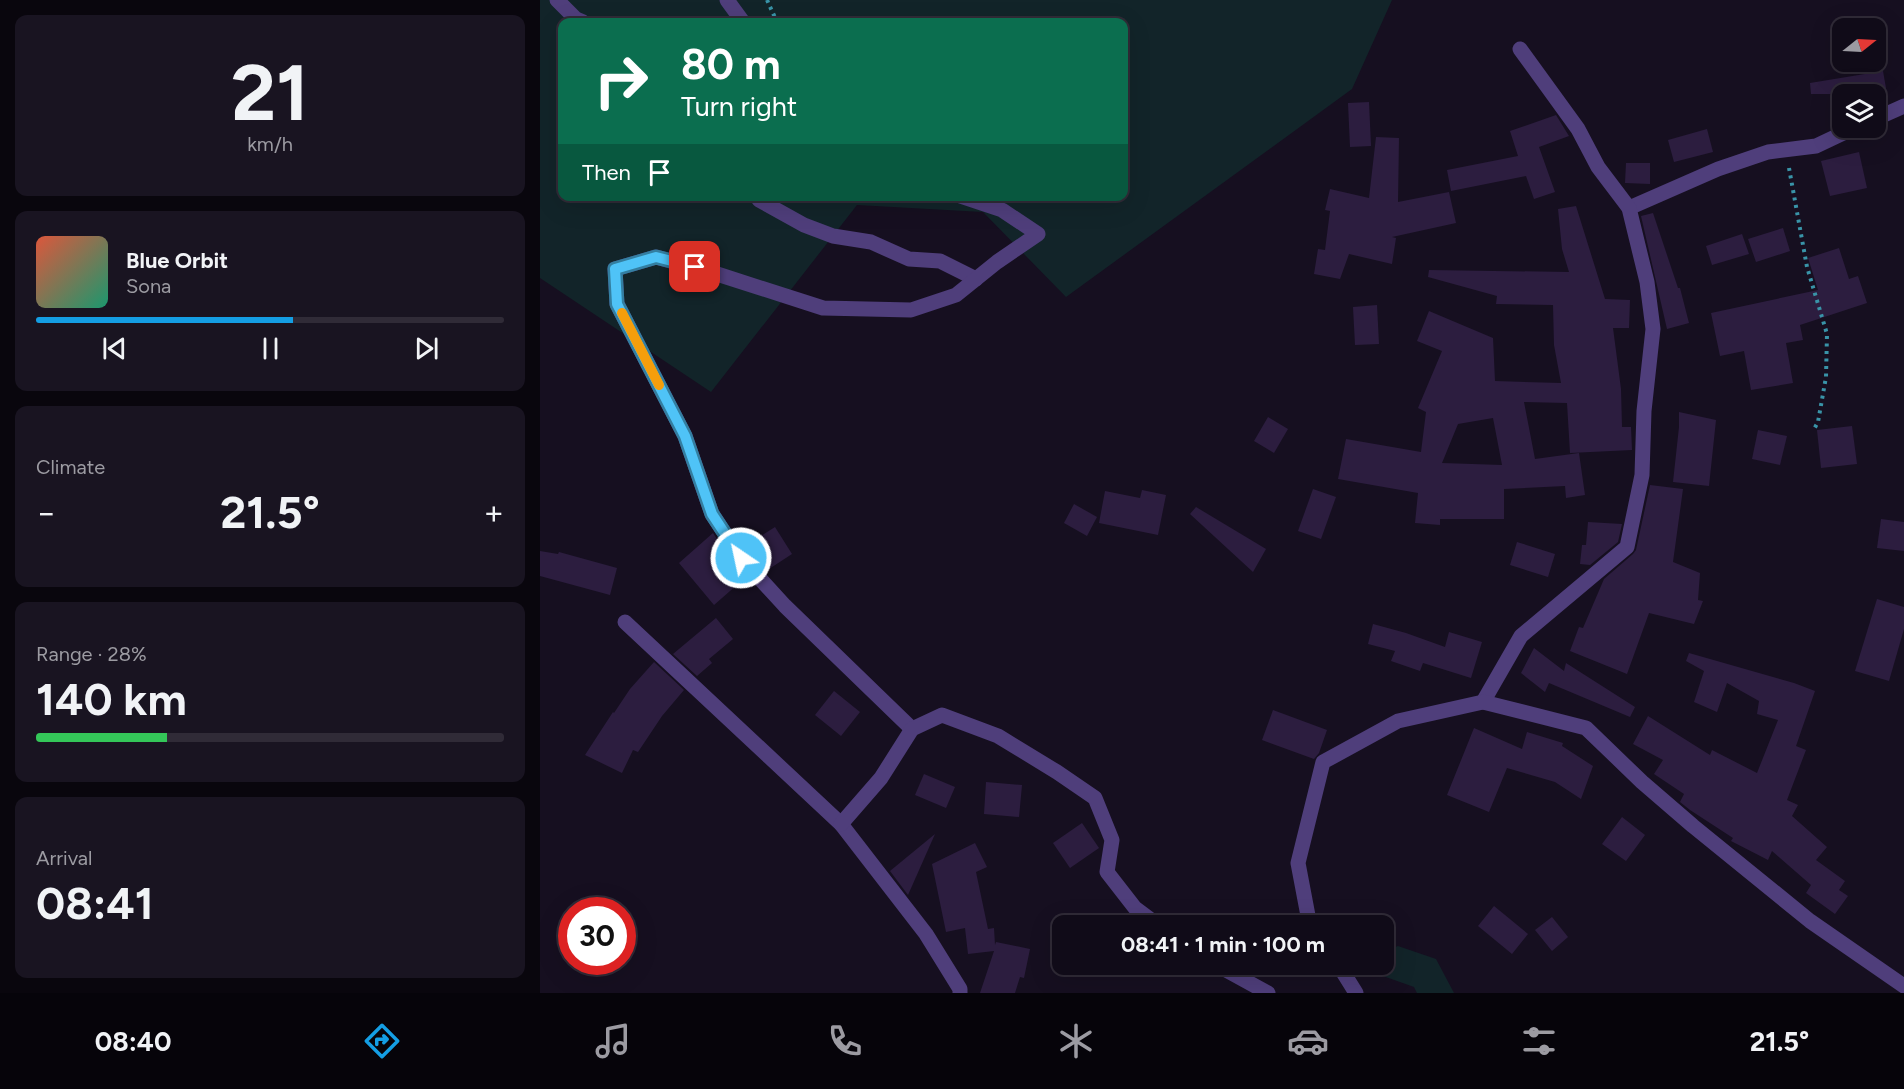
<!DOCTYPE html>
<meta charset="utf-8">
<style>
body{margin:0;font-family:Figtree,sans-serif;background:#191421;color:#f1f3f6;height:100vh;display:flex;flex-direction:column;font-size:22px;white-space:nowrap}
*{box-sizing:border-box;margin:0}
p{font-size:20px;color:#9c9ba2}
.icon{flex:none;width:33px;height:33px;fill:none;stroke:currentColor;stroke-width:2;stroke-linecap:round;stroke-linejoin:round}
.map{position:relative;flex:1;overflow:hidden}
.panel{display:flex;flex-direction:column;gap:15px;padding:15px;background:#09060d;width:540px}
.panel>*{flex:none}
.banner{position:absolute;left:18px;top:18px;width:570px;height:183px;border-radius:12px;box-shadow:0 6px 24px #0002,0 0 0 2px #302b37;background:#0b6e4f;color:#fff;overflow:hidden}
.needle{width:39px;rotate:72deg}
.controls{position:absolute;left:1292px;top:18px;display:grid;gap:12px}
.controls a{display:grid;place-items:center;width:54px;height:54px;border-radius:12px;background:#100b18;box-shadow:0 6px 24px #0002,0 0 0 2px #302b37;font-size:30px}
.speed{position:absolute;left:18px;top:897px;display:flex;gap:12px;font-size:30px;font-weight:700;text-align:center}
.speed>*{display:grid;place-content:center;width:78px;height:78px;border-radius:50%;background:#100b18;box-shadow:0 6px 24px #0002,0 0 0 2px #302b37;line-height:1}
.speed .limit{border:9px solid #d22;background:#fff;color:#111}
.pin{position:absolute;display:grid;place-items:center;width:51px;height:51px;color:#fff;margin:-26px;border-radius:12px;box-shadow:0 3px 9px #0006}
.me{position:absolute;width:66px;margin:-33px;rotate:326deg;stroke-linejoin:round;filter:drop-shadow(0 0 4px #0008)}
.turn{display:flex;align-items:center;gap:21px;height:126px;padding:0 24px;font-size:27px}
.turn .icon{width:78px;height:78px;stroke-width:2.5}
.turn b{display:block;font-size:42px;line-height:51px}
.then{display:flex;align-items:center;height:57px;padding:0 24px;background:#0003;gap:12px;font-size:22px}
.big{font-size:45px;font-weight:700;line-height:1.1}
.panel .tile{flex:1;display:flex;flex-direction:column;justify-content:center;gap:9px;min-width:0;padding:0 21px;border-radius:12px;background:#191421}
.panel .dial{align-items:center;gap:0}
.dial b{font-size:78px;line-height:1}
.song{display:flex;align-items:center;gap:18px}
.cover{width:72px;height:72px;border-radius:9px;background:linear-gradient(135deg,hsl(10 70% 55%),hsl(160 70% 35%))}
.played{height:6px;border-radius:3px;background:linear-gradient(90deg,#149ee4 55%,#302b37 55%)}
.keys{display:flex;justify-content:space-around;direction:ltr}
.heat{display:flex;justify-content:space-between;align-items:center;font-size:33px;direction:ltr}
.charge{height:9px;border-radius:4px;background:linear-gradient(90deg,#34c759 28%,#302b37 0)}
.trip{position:absolute;left:512px;top:915px;width:342px;height:60px;border-radius:12px;background:#100b18;box-shadow:0 6px 24px #0002,0 0 0 2px #302b37;font-weight:700;line-height:60px;text-align:center}
.dock{display:flex;height:96px;justify-content:space-around;align-items:center;background:#06040a;color:#9c9ba2}
.dock .icon{width:42px;height:42px}
.dock .selected{color:#149ee4}
.dock b{font-size:27px;color:#f1f3f6}
main{display:flex;flex:1;min-height:0}
.map>svg:first-child{display:block}
</style>
<main>
<section class="panel">
<div class="tile dial"><b>21</b><p>km/h</p></div>
<div class="tile">
<div class="song"><i class="cover"></i><div><b>Blue Orbit</b><p>Sona</p></div></div>
<div class="played"></div>
<div class="keys"><svg class="icon" aria-label="previous" viewBox="0 0 24 24"><path d="M18 5L8 12l10 7zM5 5v14"/></svg><svg class="icon" aria-label="pause" viewBox="0 0 24 24"><path d="M8 5v14M16 5v14"/></svg><svg class="icon" aria-label="next" viewBox="0 0 24 24"><path d="M6 5l10 7-10 7zM19 5v14"/></svg></div>
</div>
<div class="tile"><p>Climate</p>
<div class="heat"><a>−</a><b class="big">21.5°</b><a>+</a></div>
</div>
<div class="tile"><p>Range · 28%</p><b class="big">140 km</b><div class="charge"></div></div>
<div class="tile"><p>Arrival</p><b class="big">08:41</b></div>
</section>
<div class="map">
<svg width="1364" height="993" viewBox="0 0 1364 993">
<rect width="100%" height="100%" fill="#160f20"/>
<g fill="#122429" fill-rule="evenodd">
<path d="M0,0H852L812,89L526,297L443,212L317,205L171,392L0,278ZM22,22H584V196H22Z"/>
<path d="M858,946L896,959L914,993H877L874,987L812,965L843,964V952Z"/>
</g>
<g fill="#2c1d3f" fill-rule="evenodd">
<path d="M1343,71L1347,94H1271L1270,83Z"/>
<path d="M829,102L831,146L810,147L808,103Z"/>
<path d="M1016,115L1029,136L999,147L1015,192L994,199L986,176L911,191L907,170L978,156L970,131Z"/>
<path d="M1167,129L1173,152L1134,162L1128,140Z"/>
<path d="M836,137L859,138L858,202L909,192L916,223L852,237L856,238L852,264L809,254L800,279L774,274L778,249L785,250L790,211L785,210L790,189L829,198Z"/>
<path d="M1319,152L1327,188L1290,196L1281,161Z"/>
<path d="M1086,163H1110V184L1085,183Z"/>
<path d="M1036,206L1065,299L1090,300L1089,328H1073L1081,389L1082,427H1091L1092,450L1030,453L1027,403L984,402L995,459L1039,453L1045,495L1026,498L1025,486L964,489V519H900V525L875,523L878,493L798,479L806,439L881,452L886,412L878,408L902,351L877,341L889,311L953,338L955,381L1021,383L1014,345L1013,305L956,304L957,296L888,277L889,270L1029,272L1022,249L1018,209ZM953,418L962,465L902,463L918,424Z"/>
<path d="M1113,213L1138,288H1140L1149,323L1127,329L1101,216Z"/>
<path d="M1243,228L1250,251L1216,262L1208,239Z"/>
<path d="M1202,234L1209,254L1172,265L1166,246Z"/>
<path d="M1299,248L1309,279L1318,276L1327,303L1260,325L1263,340L1246,343L1253,383L1211,390L1204,351L1180,356L1171,313L1278,290L1268,258Z"/>
<path d="M837,305L839,344L815,345L813,307Z"/>
<path d="M1139,412L1176,420L1169,486L1133,482L1139,427Z"/>
<path d="M728,417L748,429L734,453L714,441Z"/>
<path d="M1312,426L1317,464L1281,468L1277,430Z"/>
<path d="M1218,430L1247,436L1240,465L1212,459Z"/>
<path d="M1110,485L1143,489L1133,562L1160,573L1158,600L1163,601L1154,624L1109,613L1087,674L1030,651L1039,627L1043,628L1064,579L1093,554L1096,550Z"/>
<path d="M773,489L796,497L781,539L758,531Z"/>
<path d="M602,490L626,495L618,535L559,523L565,491L600,498Z"/>
<path d="M534,504L557,517L547,536L524,523Z"/>
<path d="M656,507L726,549L713,572L650,514Z"/>
<path d="M1341,519L1364,522V551L1337,548Z"/>
<path d="M1048,522L1082,524L1078,542L1050,565L1040,564L1042,545H1046Z"/>
<path d="M235,527L252,554L226,571L205,546Z"/>
<path d="M173,533L193,563L206,577L174,605L139,563Z"/>
<path d="M977,542L1015,554L1008,577L970,565Z"/>
<path d="M0,551L18,554L19,552L77,568L70,595L0,576Z"/>
<path d="M1337,599L1364,607V629L1349,681L1315,671Z"/>
<path d="M176,618L193,639L169,659L172,663L157,676L133,654Z"/>
<path d="M833,624L866,633L905,647L909,632L942,642L931,678L883,663L880,671L851,661L855,651L828,644Z"/>
<path d="M994,648L1024,671L1026,663L1095,707L1090,717L1009,683L1005,692L981,673Z"/>
<path d="M1149,653L1254,683L1275,691L1256,746L1266,750L1247,800L1258,805L1252,816L1287,847L1276,860L1305,881L1299,890L1308,896L1295,914L1266,893L1271,885L1232,851L1228,860L1191,841L1193,838L1150,810L1140,802L1144,794L1114,774L1123,760L1093,744L1108,716L1170,755L1172,750L1217,773L1238,720L1217,714L1219,701L1187,683L1177,712L1154,702L1164,671L1146,661Z"/>
<path d="M114,662L144,690L122,716L98,752L93,750L82,773L45,755L73,712L74,713L90,689Z"/>
<path d="M294,691L320,712L301,736L275,715Z"/>
<path d="M733,710L787,730L779,753L774,759L722,740Z"/>
<path d="M934,728L982,749L987,732L1023,743L1022,746L1053,766L1041,799L1015,782L967,768L949,812L907,795Z"/>
<path d="M384,774L415,787L406,808L375,795Z"/>
<path d="M446,782L482,785L479,817L444,814Z"/>
<path d="M1082,817L1105,835L1086,861L1062,844Z"/>
<path d="M542,823L559,848L530,868L513,843Z"/>
<path d="M395,834L368,895L350,871Z"/>
<path d="M435,843L447,867L436,872L448,929L454,928L455,945L456,942L490,949L484,978L480,977L475,993H440L454,951L428,954L425,928L406,932L392,864Z"/>
<path d="M954,906L988,934L972,954L938,926Z"/>
<path d="M1012,917L1028,937L1012,951L995,930Z"/>
</g>
<g fill="none" stroke-linecap="round" stroke-linejoin="round">
<g stroke="#3994a8" stroke-width="4" stroke-dasharray="3 4.5" stroke-linecap="butt">
<path d="M227,0L237,22"/>
<path d="M1249,168L1267,267L1287,334L1286,377L1278,422L1273,431"/>
</g>
<g stroke="#4f3e7b" stroke-width="15">
<path d="M17,0L36,19L43,22"/>
<path d="M187,0L203,22"/>
<path d="M1335,119L1364,106"/>
<path d="M217,196L219,200L264,225L293,236L331,242L369,259L400,261L436,279"/>
<path d="M1089,208L1178,169L1228,152L1276,146L1314,128"/>
<path d="M85,622L301,824L386,934L420,989V993"/>
<path d="M943,702L981,636L1087,547L1102,475L1104,411L1113,329L1107,282L1089,208L1058,167L1038,129L980,49"/>
<path d="M372,729L245,606L201,558L172,514L145,436L77,304L75,269L116,257L174,273L283,308L371,310L416,295L457,262L498,234L462,210L420,196"/>
<path d="M301,824L341,778L372,729L402,715L458,736L517,772L555,798L572,840L567,872L595,908L619,926"/>
<path d="M772,926L769,921L758,863L783,762L858,721L943,702L1046,728L1102,782L1153,826L1270,921L1364,986"/>
<path d="M675,964L728,993"/>
<path d="M798,964L816,993"/>
</g>
</g>
<g fill="none" stroke-linecap="round" stroke-linejoin="round">
<defs>
<path id="route" d="M155,267L116,257L75,269L77,304L145,436L172,514L201,558"/>
</defs>
<use href="#route" stroke="#337fa1" stroke-width="15"/>
<use href="#route" stroke="#4fc3f7" stroke-width="10"/>
<path stroke="#f59e0b" stroke-width="10" d="M82,313L119,385"/>
</g>
</svg>
<div class="controls">
<a><svg class="needle" viewBox="-14 -14 28 28"><path d="M0-13l5 13h-10z" fill="#e53935"/><path d="M0 13l5-13h-10z" fill="#9c9ba2"/></svg></a>
<a><svg class="icon" aria-label="layers" viewBox="0 0 24 24"><path d="M12 4l9 5-9 5-9-5zM3 14l9 5 9-5"/></svg></a>
</div>
<div class="speed"><div class="limit">30</div></div>
<div class="pin" style="left:155px;top:267px;background:#d93025"><svg class="icon" aria-label="arrive" viewBox="0 0 24 24"><path d="M6 21V4h12l-3 4 3 4H6"/></svg></div>
<svg class="me" style="left:201px;top:558px" viewBox="-20 -20 40 40"><circle r="17" fill="#4fc3f7" stroke="#fff" stroke-width="3"/><path d="M0-11L8 9 0 5-8 9z" fill="#fff"/></svg>
<div class="trip">08:41 · 1 min · 100 m</div>
<div class="banner">
<div class="turn"><svg class="icon" aria-label="right" viewBox="0 0 24 24"><path d="M7 20v-9h11M14 6l5 5-5 5"/></svg><div><b>80 m</b>Turn right</div></div>
<div class="then">Then<svg class="icon" aria-label="arrive" viewBox="0 0 24 24"><path d="M6 21V4h12l-3 4 3 4H6"/></svg></div>
</div>
</div>
</main>
<nav class="dock">
<b>08:40</b>
<svg class="icon selected" aria-label="directions" viewBox="0 0 24 24"><path d="M12 3l9 9-9 9-9-9zM9 14v-3h6M13 9l2 2-2 2"/></svg>
<svg class="icon" aria-label="music" viewBox="0 0 24 24"><path d="M9 18V5l10-2v13"/><circle cx="6" cy="18" r="3"/><circle cx="16" cy="16" r="3"/></svg>
<svg class="icon" aria-label="phone" viewBox="0 0 24 24"><path d="M5 4h4l2 5-3 2q2 4 5 5l2-3 5 2v4C11 20 4 13 5 4z"/></svg>
<svg class="icon" aria-label="climate" viewBox="0 0 24 24"><path d="M12 3v18M4 7l16 10M4 17L20 7"/></svg>
<svg class="icon" aria-label="car" viewBox="0 0 24 24"><path d="M5 17H2v-5l4-1 3-4h7l3 4 3 1v5h-3M9 17h6M6 11h13"/><circle cx="7" cy="17" r="2"/><circle cx="17" cy="17" r="2"/></svg>
<svg class="icon" aria-label="filters" viewBox="0 0 24 24"><path d="M4 7h16M4 17h16"/><circle cx="9" cy="7" r="2"/><circle cx="15" cy="17" r="2"/></svg>
<b>21.5°</b>
</nav>
